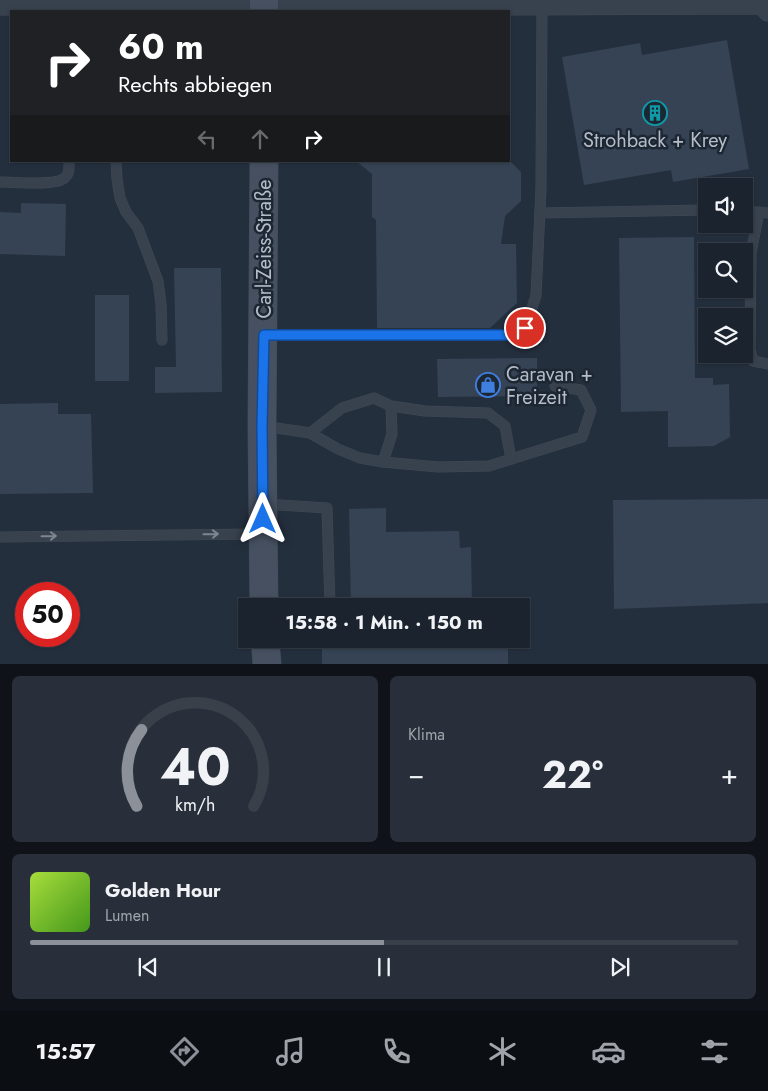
<!DOCTYPE html>
<html lang="de">
<meta charset="utf-8">
<style>
body{margin:0;font-family:Jost,sans-serif;background:#282f3a;color:#f1f3f6;height:100vh;display:flex;flex-direction:column;font-size:19px;white-space:nowrap}
*{box-sizing:border-box;margin:0}
p{font-size:16px;color:#a0a4aa}
.icon{flex:none;width:28px;height:28px;fill:none;stroke:currentColor;stroke-width:2;stroke-linecap:round;stroke-linejoin:round}
.map{position:relative;height:664px;overflow:hidden}
.panel{display:flex;flex-direction:column;gap:12px;padding:12px;background:#0f1319;flex:1}
.panel>*{flex:none}
.top-card{position:absolute;left:10px;top:10px;width:500px;height:152px;border-radius:0px;box-shadow:0 1px 4px #0004,0 0 0 1px #39404a;background:#202124;color:#fff;overflow:hidden}
.fabs{position:absolute;left:698px;top:178px;display:grid;gap:10px}
.fabs a{display:grid;place-items:center;width:55px;height:55px;border-radius:0px;background:#1b232e;box-shadow:0 1px 4px #0004,0 0 0 1px #39404a;font-size:25px}
.speed{position:absolute;left:15px;top:582px;display:flex;gap:10px;font-size:25px;font-weight:700;text-align:center}
.speed>*{display:grid;place-content:center;width:65px;height:65px;border-radius:50%;background:#1b232e;box-shadow:0 1px 4px #0004,0 0 0 1px #39404a;line-height:1}
.speed .limit{border:8px solid #d22;background:#fff;color:#111}
.pin{position:absolute;display:grid;place-items:center;width:42px;height:42px;color:#fff;margin:-21px;border:2px solid #fff;border-radius:50%;box-shadow:0 1px 5px #0007}
.me{position:absolute;width:55px;margin:-28px;rotate:0deg;stroke-linejoin:round;filter:drop-shadow(0 0 4px #0008)}
.turn{display:flex;align-items:center;gap:18px;height:105px;padding:0 25px;font-size:22px}
.turn .icon{width:65px;height:65px;stroke-width:2.5}
.turn b{display:block;font-size:35px;line-height:42px}
.lanes{display:flex;align-items:center;height:48px;padding:0 25px;background:#0003;justify-content:center;gap:25px;direction:ltr}
.lanes .off{opacity:.35}
.big{font-size:38px;font-weight:700;line-height:1.1}
.panel .tile{flex:1;display:flex;flex-direction:column;justify-content:center;gap:8px;min-width:0;padding:0 18px;border-radius:8px;background:#282f3a}
.panel .dial{align-items:center;gap:0}
.dial svg{height:130px;overflow:visible;fill:none;stroke:#39404a;stroke-width:7;stroke-linecap:round;text-anchor:middle}
.dial text{fill:#f1f3f6;stroke:none}
.song{display:flex;align-items:center;gap:15px}
.cover{width:60px;height:60px;border-radius:8px;background:linear-gradient(135deg,hsl(80 70% 55%),hsl(100 70% 35%))}
.played{height:5px;border-radius:2px;background:linear-gradient(90deg,#8c9099 50%,#39404a 50%)}
.keys{display:flex;justify-content:space-around;direction:ltr}
.heat{display:flex;justify-content:space-between;align-items:center;font-size:28px;direction:ltr}
.panel .tiles{flex:1;display:grid;gap:12px;grid-template-columns:1fr 1fr}
.tile:last-child{grid-column:span 2}
.trip{position:absolute;left:238px;top:598px;width:292px;height:50px;border-radius:0px;background:#1b232e;box-shadow:0 1px 4px #0004,0 0 0 1px #39404a;font-weight:700;line-height:50px;text-align:center}
.tab-bar{display:flex;height:80px;justify-content:space-around;align-items:center;background:#0b0e12;color:#a0a4aa}
.tab-bar .icon{width:35px;height:35px}
.tab-bar .current{color:#8c9099}
.tab-bar b{font-size:22px;color:#f1f3f6}
.map>svg:first-child{display:block}
</style>
<div class="map">
<svg width="768" height="664" viewBox="0 0 768 664">
<rect width="100%" height="100%" fill="#242f3e"/>
<g fill="#364354">
<path d="M727,40L749,169L673,182L671,170L584,185L562,57L640,43L642,55Z"/>
<path d="M356,161H510L521,172V201L505,216L501,244H516L517,303L490,328H377L376,220L372,217V174Z"/>
<path d="M21,203L66,204L65,256L0,254V212L21,213Z"/>
<path d="M694,237L695,378H713V385L729,384L730,437L714,446L668,447V411L621,412L619,238Z"/>
<path d="M174,268H221L222,392L155,393V367H176Z"/>
<rect x="95" y="295" width="34" height="86"/>
<path d="M537,358V396L438,397L437,359Z"/>
<path d="M58,403V414H91L93,493L0,494V404Z"/>
<path d="M768,499V603L614,609L613,500Z"/>
<path d="M386,508V532L459,531L460,548L471,547L472,606H351L349,509Z"/>
<path d="M508,646V664H322V648Z"/>
</g>
<g fill="none" stroke-linecap="round" stroke-linejoin="round">
<defs>
<g id="lane">
<path d="M116,161L117,179L120,198L126,212L138,228L158,281L161,304L162,340"/>
<path d="M0,182C14,182 53,186 63,179C70,175 69,168 69,161"/>
<path d="M744,211L768,213"/>
<path d="M759,212L751,253L750,350L753,361L768,364"/>
<path d="M540,213L706,210"/>
<path d="M265,335H511L525,328L536,296L541,188L542,5"/>
<path d="M263,426L310,433L338,449L360,458L383,462L438,467L489,466L582,437L591,410L581,390L555,386"/>
<path d="M310,433L342,408L374,398L391,406L425,411L488,413L505,426L511,459"/>
<path d="M383,462L392,434L391,406"/>
<path d="M264,504L327,508L330,606"/>
<path d="M0,537L261,534"/>
</g>
<path id="street" d="M0,5L264,6L762,4L768,11"/>
<g id="secondary">
<path d="M264,0V11"/>
<path d="M264,606L262,426L264,161"/>
<path d="M265,639L267,664"/>
</g>
</defs>
<use href="#lane" stroke="#414a57" stroke-width="11"/>
<use href="#street" stroke="#414a57" stroke-width="21"/>
<use href="#secondary" stroke="#414a57" stroke-width="29"/>
<use href="#lane" stroke="#38414e" stroke-width="10"/>
<use href="#street" stroke="#38414e" stroke-width="20"/>
<use href="#secondary" stroke="#465061" stroke-width="28"/>
</g>
<defs><path id="oneway-shaft" d="M-6 0H5M1.5-3L5.5 0L1.5 3" fill="none" stroke-width="1.6" stroke-linecap="round" stroke-linejoin="round" transform="scale(1.25)"/></defs>
<g stroke="#7c8592">
<use href="#oneway-shaft" transform="translate(211 534) rotate(-1)"/>
<use href="#oneway-shaft" transform="translate(49 536) rotate(-1)"/>
</g>
<g fill="none" stroke-linecap="round" stroke-linejoin="round">
<defs>
<path id="route" d="M263,519L262,426L264,335H510L525,328"/>
</defs>
<use href="#route" stroke="#114b97" stroke-width="12"/>
<use href="#route" stroke="#1a73e8" stroke-width="9"/>
</g>
<defs>
<symbol id="building-ring" viewBox="-11 -11 22 22"><circle r="9.5" fill="#1d2633" stroke="#0f9aa8" stroke-width="1.5"/><path d="M-4-6H4V6H1V3H-1V6H-4ZM-2.5-4.3h1.7v1.8h-1.7ZM.8-4.3h1.7v1.8H.8ZM-2.5-1h1.7V.8h-1.7ZM.8-1h1.7V.8H.8Z" fill="#0f9aa8"/></symbol>
<symbol id="shop-ring" viewBox="-11 -11 22 22"><circle r="9.5" fill="#1d2633" stroke="#3f7fe0" stroke-width="1.5"/><path d="M-5-2.5h2.3a2.7 3.5 0 0 1 5.4 0H5L5.5 6h-11ZM-1.5-2.5h3a1.5 2.3 0 0 0-3 0Z" fill="#3f7fe0"/></symbol>
</defs>
<g fill-rule="evenodd">
<use href="#building-ring" x="641" y="99" width="28" height="28"/>
<use href="#shop-ring" x="474" y="371" width="28" height="28"/>
</g>
<g text-anchor="middle" dominant-baseline="central" stroke-width="5" stroke-linejoin="round" paint-order="stroke">
<g font-size="20" fill="#b4bcc9" stroke="#1d2633">
<text x="655" y="140">Strohback + Krey</text>
<text x="506" y="374" text-anchor="start">Caravan +<tspan x="506" dy="23">Freizeit</tspan></text>
</g>
<g font-size="20" fill="#b4bcc9" stroke="#1d2633">
<text transform="translate(264 249) rotate(-90)">Carl-Zeiss-Straße</text>
</g>
</g>
</svg>
<div class="fabs">
<a><svg class="icon" aria-label="sound" viewBox="0 0 24 24"><path d="M4 9h4l5-4v14l-5-4H4zM17 9q2 3 0 6"/></svg></a>
<a><svg class="icon" aria-label="search" viewBox="0 0 24 24"><circle cx="10" cy="10" r="6"/><path d="M15 15l6 6"/></svg></a>
<a><svg class="icon" aria-label="layers" viewBox="0 0 24 24"><path d="M12 4l9 5-9 5-9-5zM3 14l9 5 9-5"/></svg></a>
</div>
<div class="speed"><div class="limit">50</div></div>
<div class="pin" style="left:525px;top:328px;background:#d93025"><svg class="icon" aria-label="arrive" viewBox="0 0 24 24"><path d="M6 21V4h12l-3 4 3 4H6"/></svg></div>
<svg class="me" style="left:263px;top:519px" viewBox="-20 -20 40 40"><path d="M0-17L14 15 0 8-14 15z" fill="#1a73e8" stroke="#fff" stroke-width="4"/></svg>
<div class="trip">15:58 · 1 Min. · 150 m</div>
<div class="top-card">
<div class="turn"><svg class="icon" aria-label="right" viewBox="0 0 24 24"><path d="M7 20v-9h11M14 6l5 5-5 5"/></svg><div><b>60 m</b>Rechts abbiegen</div></div>
<div class="lanes"><svg class="icon off" aria-label="left" viewBox="0 0 24 24"><path d="M17 20v-9H6M10 6l-5 5 5 5"/></svg><svg class="icon off" aria-label="ahead" viewBox="0 0 24 24"><path d="M12 20V5M6 11l6-6 6 6"/></svg><svg class="icon" aria-label="right" viewBox="0 0 24 24"><path d="M7 20v-9h11M14 6l5 5-5 5"/></svg></div>
</div>
</div>
<section class="panel">
<div class="tiles">
<div class="tile dial"><svg viewBox="0 0 100 80">
<path d="M14 69A42 42 0 1 1 86 69"/>
<path d="M14 69A42 42 0 0 1 17 22" stroke="#8c9099"/>
<text x="50" y="56" font-size="32" font-weight="700">40</text>
<text x="50" y="72" font-size="11">km/h</text>
</svg></div>
<div class="tile"><p>Klima</p>
<div class="heat"><a>−</a><b class="big">22°</b><a>+</a></div>
</div>
<div class="tile">
<div class="song"><i class="cover"></i><div><b>Golden Hour</b><p>Lumen</p></div></div>
<div class="played"></div>
<div class="keys"><svg class="icon" aria-label="previous" viewBox="0 0 24 24"><path d="M18 5L8 12l10 7zM5 5v14"/></svg><svg class="icon" aria-label="pause" viewBox="0 0 24 24"><path d="M8 5v14M16 5v14"/></svg><svg class="icon" aria-label="next" viewBox="0 0 24 24"><path d="M6 5l10 7-10 7zM19 5v14"/></svg></div>
</div>
</div>
</section>
<nav class="tab-bar">
<b>15:57</b>
<svg class="icon current" aria-label="directions" viewBox="0 0 24 24"><path d="M12 3l9 9-9 9-9-9zM9 14v-3h6M13 9l2 2-2 2"/></svg>
<svg class="icon" aria-label="music" viewBox="0 0 24 24"><path d="M9 18V5l10-2v13"/><circle cx="6" cy="18" r="3"/><circle cx="16" cy="16" r="3"/></svg>
<svg class="icon" aria-label="phone" viewBox="0 0 24 24"><path d="M5 4h4l2 5-3 2q2 4 5 5l2-3 5 2v4C11 20 4 13 5 4z"/></svg>
<svg class="icon" aria-label="climate" viewBox="0 0 24 24"><path d="M12 3v18M4 7l16 10M4 17L20 7"/></svg>
<svg class="icon" aria-label="car" viewBox="0 0 24 24"><path d="M5 17H2v-5l4-1 3-4h7l3 4 3 1v5h-3M9 17h6M6 11h13"/><circle cx="7" cy="17" r="2"/><circle cx="17" cy="17" r="2"/></svg>
<svg class="icon" aria-label="filters" viewBox="0 0 24 24"><path d="M4 7h16M4 17h16"/><circle cx="9" cy="7" r="2"/><circle cx="15" cy="17" r="2"/></svg>
</nav>
